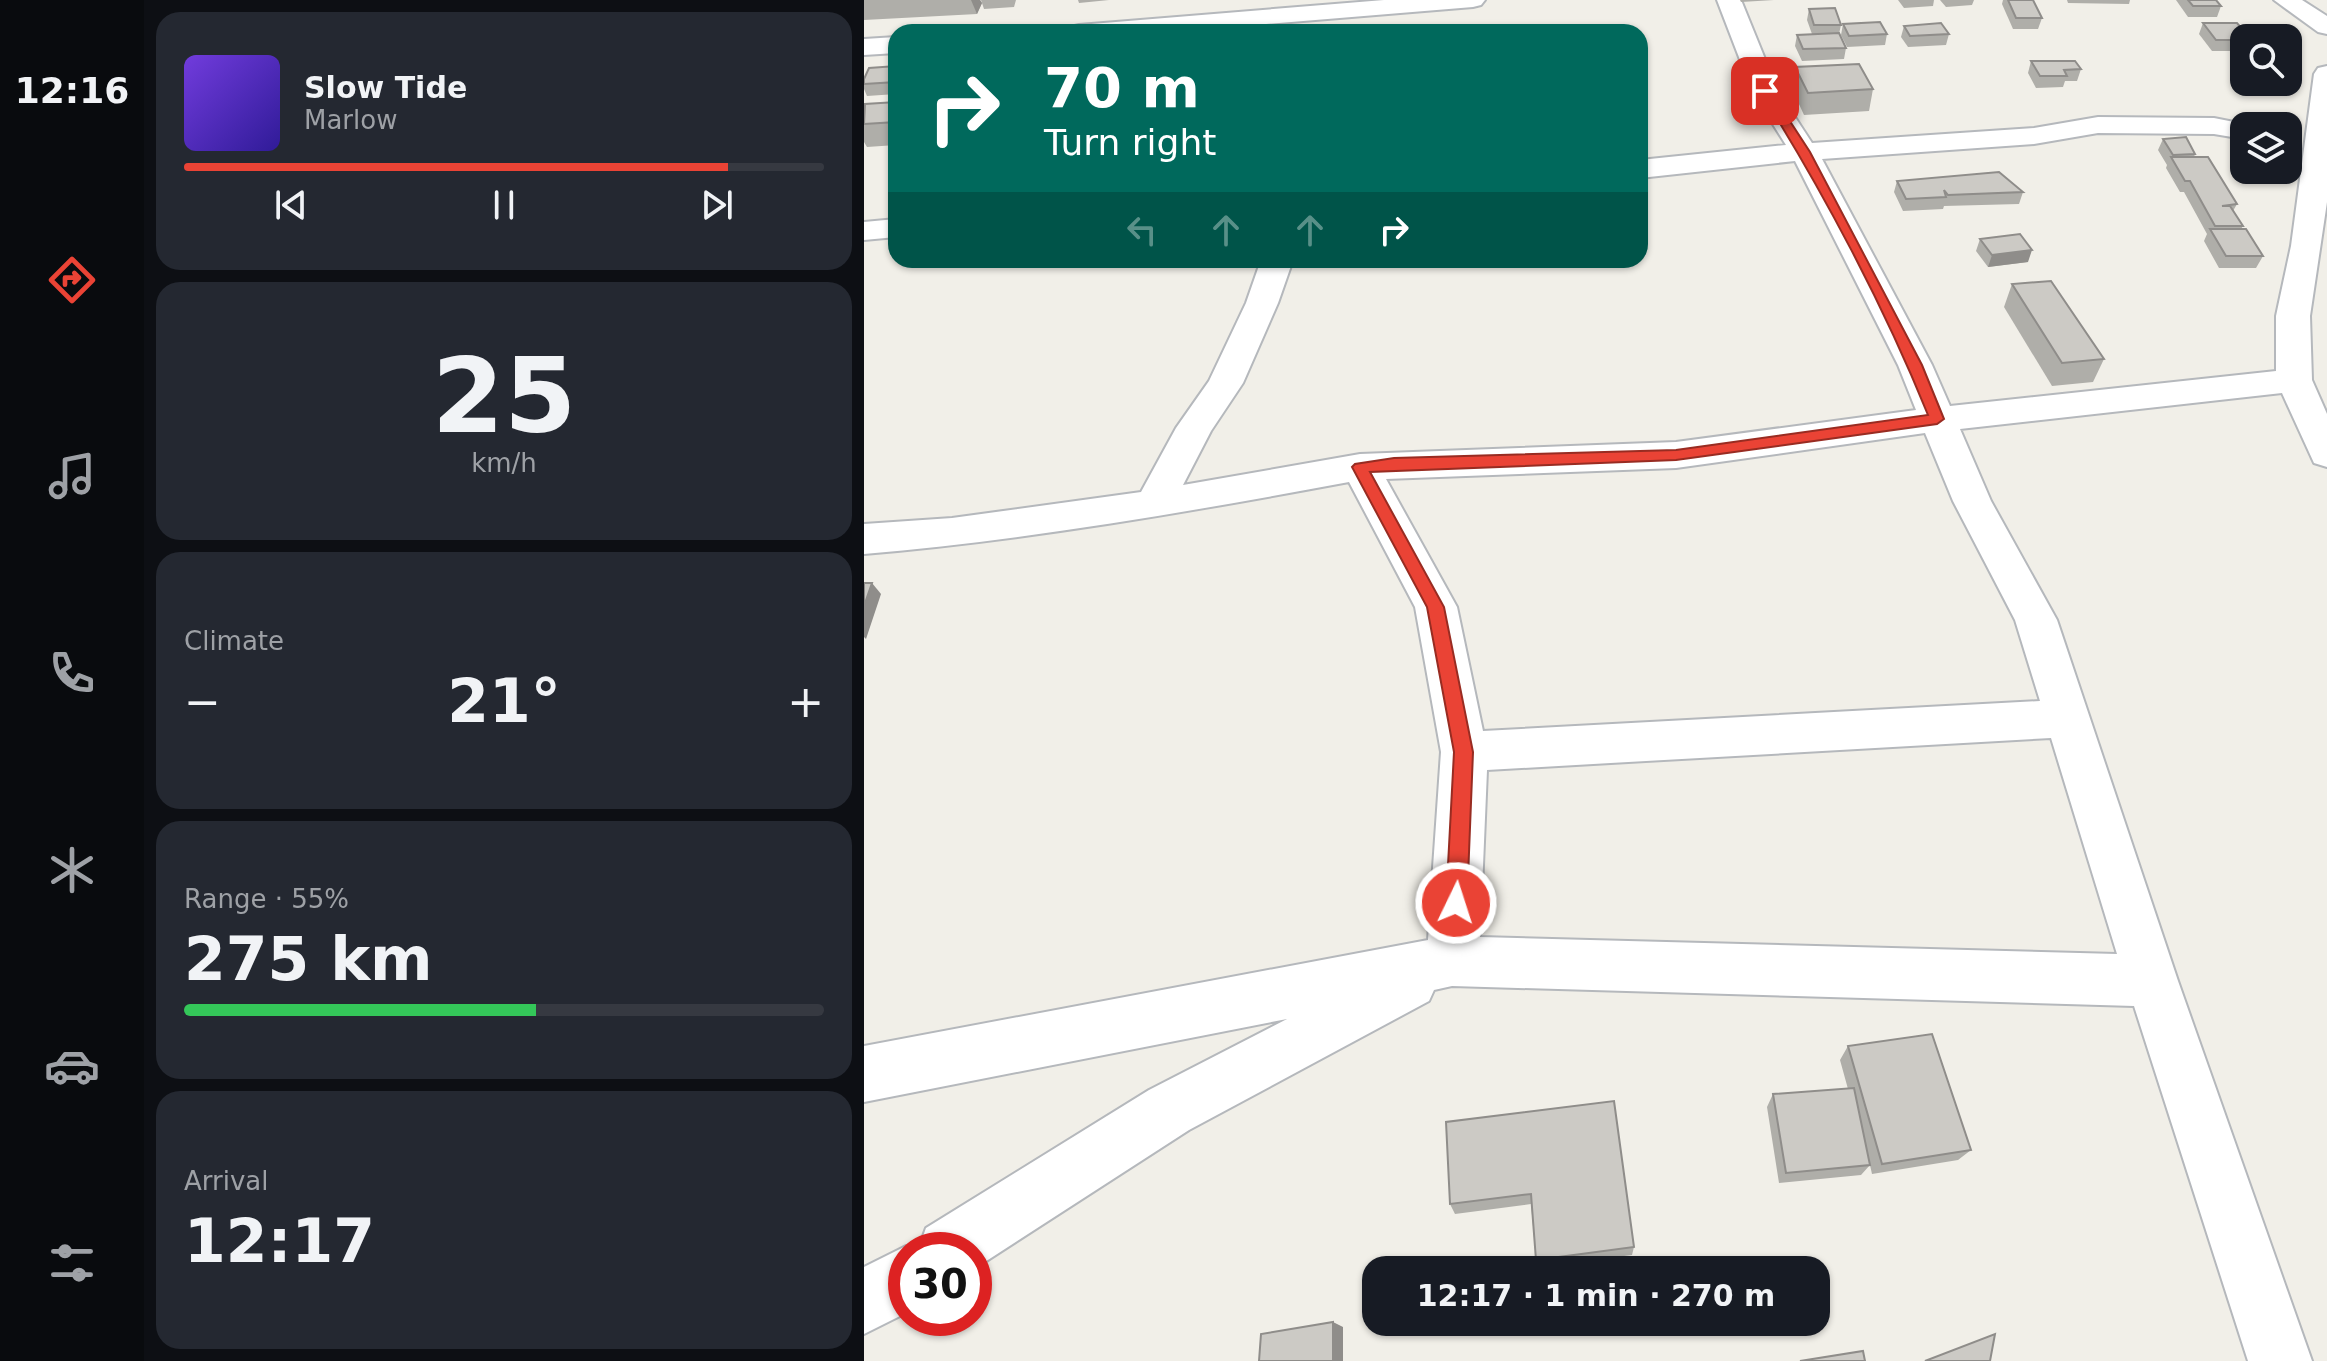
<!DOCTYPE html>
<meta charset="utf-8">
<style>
body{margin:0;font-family:"DejaVu Sans",sans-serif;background:#242831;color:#f1f3f6;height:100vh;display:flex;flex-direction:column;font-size:30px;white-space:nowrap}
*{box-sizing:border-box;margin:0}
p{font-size:26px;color:#9ea1a6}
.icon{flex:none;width:44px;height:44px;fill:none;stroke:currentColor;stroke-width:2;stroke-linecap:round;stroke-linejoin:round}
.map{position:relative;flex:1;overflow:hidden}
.panel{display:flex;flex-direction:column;gap:12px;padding:12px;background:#0d0f14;width:720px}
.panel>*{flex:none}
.top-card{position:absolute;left:24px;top:24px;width:760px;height:244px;border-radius:24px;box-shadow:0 2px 6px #0004;background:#00695c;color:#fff;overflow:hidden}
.buttons{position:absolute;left:1366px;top:24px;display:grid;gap:16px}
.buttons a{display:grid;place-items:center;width:72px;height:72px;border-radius:16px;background:#171b24;box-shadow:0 2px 6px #0004;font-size:40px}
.speed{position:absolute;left:24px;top:1232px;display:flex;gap:16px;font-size:40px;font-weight:700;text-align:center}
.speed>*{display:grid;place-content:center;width:104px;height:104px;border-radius:50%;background:#171b24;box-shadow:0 2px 6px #0004;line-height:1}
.speed .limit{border:12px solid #d22;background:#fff;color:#111}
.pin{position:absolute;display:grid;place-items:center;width:68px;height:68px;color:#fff;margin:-34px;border-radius:16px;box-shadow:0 4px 12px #0006}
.me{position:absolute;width:88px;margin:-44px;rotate:4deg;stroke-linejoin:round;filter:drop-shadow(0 0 6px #0008)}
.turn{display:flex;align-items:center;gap:28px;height:168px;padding:0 24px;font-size:36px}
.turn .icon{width:104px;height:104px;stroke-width:2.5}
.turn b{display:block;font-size:56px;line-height:68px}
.lanes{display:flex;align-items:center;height:76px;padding:0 24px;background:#0003;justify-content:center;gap:40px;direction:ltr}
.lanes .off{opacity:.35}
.big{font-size:60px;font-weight:700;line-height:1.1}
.panel .tile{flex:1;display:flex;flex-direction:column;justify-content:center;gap:12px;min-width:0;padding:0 28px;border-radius:24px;background:#242831}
.panel .dial{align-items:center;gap:0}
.dial b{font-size:104px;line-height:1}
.song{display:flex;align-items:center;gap:24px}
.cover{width:96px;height:96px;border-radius:12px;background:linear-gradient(135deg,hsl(260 70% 55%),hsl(250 70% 35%))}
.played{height:8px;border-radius:4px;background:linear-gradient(90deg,#ea4335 85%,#363941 85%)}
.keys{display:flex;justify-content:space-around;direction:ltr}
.heat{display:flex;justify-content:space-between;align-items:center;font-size:44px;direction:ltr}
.charge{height:12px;border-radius:6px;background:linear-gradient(90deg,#34c759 55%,#363941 0)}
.trip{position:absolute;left:498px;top:1256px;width:468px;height:80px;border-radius:24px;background:#171b24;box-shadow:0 2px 6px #0004;font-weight:700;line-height:80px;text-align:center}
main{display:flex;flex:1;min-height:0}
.dock{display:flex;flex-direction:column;width:144px;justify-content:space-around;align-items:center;background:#090b0e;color:#9ea1a6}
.dock .icon{width:56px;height:56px}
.dock .on{color:#ea4335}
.dock b{font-size:36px;color:#f1f3f6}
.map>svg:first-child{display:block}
</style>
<main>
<nav class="dock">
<b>12:16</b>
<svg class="icon on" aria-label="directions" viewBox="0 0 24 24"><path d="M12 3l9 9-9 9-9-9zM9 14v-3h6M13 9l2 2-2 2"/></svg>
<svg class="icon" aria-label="music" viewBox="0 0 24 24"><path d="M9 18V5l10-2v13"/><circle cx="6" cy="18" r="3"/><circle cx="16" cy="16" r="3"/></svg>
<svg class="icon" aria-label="phone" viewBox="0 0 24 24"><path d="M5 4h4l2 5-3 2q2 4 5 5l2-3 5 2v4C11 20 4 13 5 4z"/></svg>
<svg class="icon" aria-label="climate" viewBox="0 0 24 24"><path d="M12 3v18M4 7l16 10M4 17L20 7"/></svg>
<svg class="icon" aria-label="car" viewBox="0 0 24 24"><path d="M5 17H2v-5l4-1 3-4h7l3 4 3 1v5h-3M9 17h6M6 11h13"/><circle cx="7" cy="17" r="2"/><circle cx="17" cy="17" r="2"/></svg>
<svg class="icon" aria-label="filters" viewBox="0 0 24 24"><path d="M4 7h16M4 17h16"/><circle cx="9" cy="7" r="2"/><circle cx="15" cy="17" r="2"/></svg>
</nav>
<section class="panel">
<div class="tile">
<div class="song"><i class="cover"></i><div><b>Slow Tide</b><p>Marlow</p></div></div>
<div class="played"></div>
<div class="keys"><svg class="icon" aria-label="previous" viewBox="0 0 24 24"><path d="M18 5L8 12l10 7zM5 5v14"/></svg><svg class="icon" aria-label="pause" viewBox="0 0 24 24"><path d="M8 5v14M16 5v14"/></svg><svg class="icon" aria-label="next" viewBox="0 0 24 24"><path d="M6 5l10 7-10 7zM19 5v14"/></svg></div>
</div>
<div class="tile dial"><b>25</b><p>km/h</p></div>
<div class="tile"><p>Climate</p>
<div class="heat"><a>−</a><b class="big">21°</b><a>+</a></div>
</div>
<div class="tile"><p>Range · 55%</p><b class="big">275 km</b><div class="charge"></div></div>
<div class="tile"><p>Arrival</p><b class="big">12:17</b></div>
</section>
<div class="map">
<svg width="1463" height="1361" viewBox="0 0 1463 1361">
<rect width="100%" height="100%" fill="#f1efe8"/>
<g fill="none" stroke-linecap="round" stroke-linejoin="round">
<defs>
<g id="street">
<path d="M520,0H621L617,5L609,7L306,32H203L206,27L215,25Z"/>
<path d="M853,0H877L914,91L948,143L1170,128L1234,117L1350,118L1390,126H1380V139L1350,134L1234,133L1170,144L958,159L1068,365L1086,406L1412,371V316L1427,246L1450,74L1454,68L1463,66V202L1446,316L1448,380L1463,414V467L1450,463L1418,393L1096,429L1127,501L1193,620L1314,981L1448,1361H1384L1270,1006L588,986L570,990L565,1001L325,1130L110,1269V1250H54L62,1228L285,1090L423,1019L0,1102V1046L564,940L577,752L551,607L485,482C324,512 163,540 0,554V524L88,518L277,492L312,428L345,381L382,303L397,260H429L414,303L379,383L347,431L319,485L496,454L812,442L1052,410L1034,365L931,161L776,178V160L922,145L888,91ZM1061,433L1089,501L1151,620L1176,701L619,731L593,607L522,479L812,468ZM1187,738L1253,954L616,937L623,770Z"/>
<path d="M1410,0H1438L1463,16V34L1454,32Z"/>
<path d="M32,37V53L0,55V39Z"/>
<path d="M32,219V237L0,240V222Z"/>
<path d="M42,1246L51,1250H42V1313L0,1334V1267Z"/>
</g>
</defs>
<use href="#street" stroke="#b5b8bc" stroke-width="4"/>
<use href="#street" fill="#fff" fill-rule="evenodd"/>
</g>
<g fill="#afaea9">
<path d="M0,0H116L118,3L113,14L0,20Z"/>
<path d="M117,0H152L150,7L120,9Z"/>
<path d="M214,0H245L215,3Z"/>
<path d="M876,0H910L877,2Z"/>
<path d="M1034,0H1070L1069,6L1040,8Z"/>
<path d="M1076,0H1110L1108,5L1082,7Z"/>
<path d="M1139,0H1169L1178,18L1174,29H1149L1138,4Z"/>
<path d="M1203,0H1266L1265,4L1204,3Z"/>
<path d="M1312,0H1352L1357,6L1353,17H1324Z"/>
<path d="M945,9L977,25L975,34L982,48L980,59L938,61L931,46L933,35L948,34L943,20Z"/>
<path d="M1339,23L1380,38V51H1348L1335,34Z"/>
<path d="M979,24L1023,34L1021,45L983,47L977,35Z"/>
<path d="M1040,26L1085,34L1082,45L1044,47L1037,37Z"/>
<path d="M1167,61L1217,69L1213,81H1201L1199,87L1172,88L1164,73Z"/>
<path d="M32,66V94L3,96L0,89V79Z"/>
<path d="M931,67L1009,89L1005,111L940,115L928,89Z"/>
<path d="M32,102V145L3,147L0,142V106Z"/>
<path d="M1299,139L1331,154L1330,157L1373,204L1369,211L1379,226L1377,229L1399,256L1392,268H1355L1340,241L1343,234L1320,192H1316L1302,168L1303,165L1294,150Z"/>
<path d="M1033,181L1159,192L1155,204L1080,206L1079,209L1039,211L1030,192Z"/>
<path d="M1116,239L1164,262L1124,267L1112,251Z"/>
<path d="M1148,284L1240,359L1229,382L1188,386L1140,307Z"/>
<path d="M984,1046L1107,1150L1094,1160L1008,1174L1006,1165L997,1175L915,1183L903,1107L909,1094L984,1089L976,1060Z"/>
<path d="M582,1122L770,1247L768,1255L674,1267L672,1260L667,1204L591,1214L586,1204Z"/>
</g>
<g fill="#8f8d8a">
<path d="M107,0H116L118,3L113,14Z"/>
<path d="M1168,250L1164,262L1124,267L1128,255Z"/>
<path d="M8,583L17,594L2,639L0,637V606Z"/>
<path d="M469,1322L479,1327V1361H469Z"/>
</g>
<g fill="#cccac5" stroke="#8f8d8a" stroke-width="2">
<path d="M1144,0H1169L1178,18H1152Z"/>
<path d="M1324,0H1352L1357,6H1329Z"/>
<path d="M971,8L977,25H950L945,9Z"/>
<path d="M1016,22L1023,34L985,36L979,24Z"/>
<path d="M1077,23L1085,34L1046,36L1040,26Z"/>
<path d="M1339,23H1373L1386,38H1380V40H1352Z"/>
<path d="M975,33L982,48L939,49L933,35Z"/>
<path d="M1167,61H1211L1217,69L1200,70L1203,76H1176Z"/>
<path d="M995,64L1009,89L944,93L931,67Z"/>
<path d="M32,66V82L0,84V79L5,68Z"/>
<path d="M32,102V122L0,124L1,104Z"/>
<path d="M1322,137L1331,154L1309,155L1299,139Z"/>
<path d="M1307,157H1344L1373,204L1358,206H1366L1379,226H1351L1326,181H1321Z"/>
<path d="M1135,172L1159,192L1084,195L1080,190L1082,197L1042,199L1033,181Z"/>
<path d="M1346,229H1382L1399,256H1362Z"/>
<path d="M1156,234L1168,250L1128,255L1116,239Z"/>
<path d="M1187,281L1240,359L1198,363L1148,284Z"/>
<path d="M0,583H8L0,606Z"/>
<path d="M1068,1034L1107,1150L1018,1164L984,1046Z"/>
<path d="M990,1088L1006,1165L922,1173L909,1094Z"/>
<path d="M750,1101L770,1247L672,1260L667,1194L586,1204L582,1122Z"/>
<path d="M469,1322V1361H395L397,1334Z"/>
<path d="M1131,1334L1126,1361H1061Z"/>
<path d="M999,1351L1001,1361H936Z"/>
</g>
<path fill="#ea4335" stroke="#982c22" stroke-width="2" d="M897,89H905L946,152L1058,365L1080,419L1073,424L812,460L506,472L580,607L609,752L603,903L600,910L592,913L585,910L582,903L590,752L563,607L488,467L491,464L530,458L812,450L1064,415C1020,306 959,191 896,91Z"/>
</svg>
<div class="buttons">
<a><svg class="icon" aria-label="search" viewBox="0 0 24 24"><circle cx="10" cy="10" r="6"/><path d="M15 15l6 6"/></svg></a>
<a><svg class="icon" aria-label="layers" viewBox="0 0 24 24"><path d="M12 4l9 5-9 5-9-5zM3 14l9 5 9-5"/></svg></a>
</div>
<div class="speed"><div class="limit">30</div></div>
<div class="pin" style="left:901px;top:91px;background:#d93025"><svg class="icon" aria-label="arrive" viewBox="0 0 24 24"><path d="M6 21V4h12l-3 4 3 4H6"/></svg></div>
<svg class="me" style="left:592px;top:903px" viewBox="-20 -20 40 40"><circle r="17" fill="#ea4335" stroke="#fff" stroke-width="3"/><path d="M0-11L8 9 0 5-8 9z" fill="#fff"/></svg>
<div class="trip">12:17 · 1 min · 270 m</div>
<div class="top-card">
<div class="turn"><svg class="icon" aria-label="right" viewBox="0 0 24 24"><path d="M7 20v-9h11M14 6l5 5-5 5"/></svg><div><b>70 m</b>Turn right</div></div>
<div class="lanes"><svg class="icon off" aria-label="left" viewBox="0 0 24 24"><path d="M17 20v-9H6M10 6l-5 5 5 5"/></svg><svg class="icon off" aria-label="ahead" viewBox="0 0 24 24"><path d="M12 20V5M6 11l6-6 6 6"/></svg><svg class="icon off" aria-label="ahead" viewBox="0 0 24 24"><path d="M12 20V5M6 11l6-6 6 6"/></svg><svg class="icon" aria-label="right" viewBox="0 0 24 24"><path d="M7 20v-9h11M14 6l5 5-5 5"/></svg></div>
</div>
</div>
</main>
